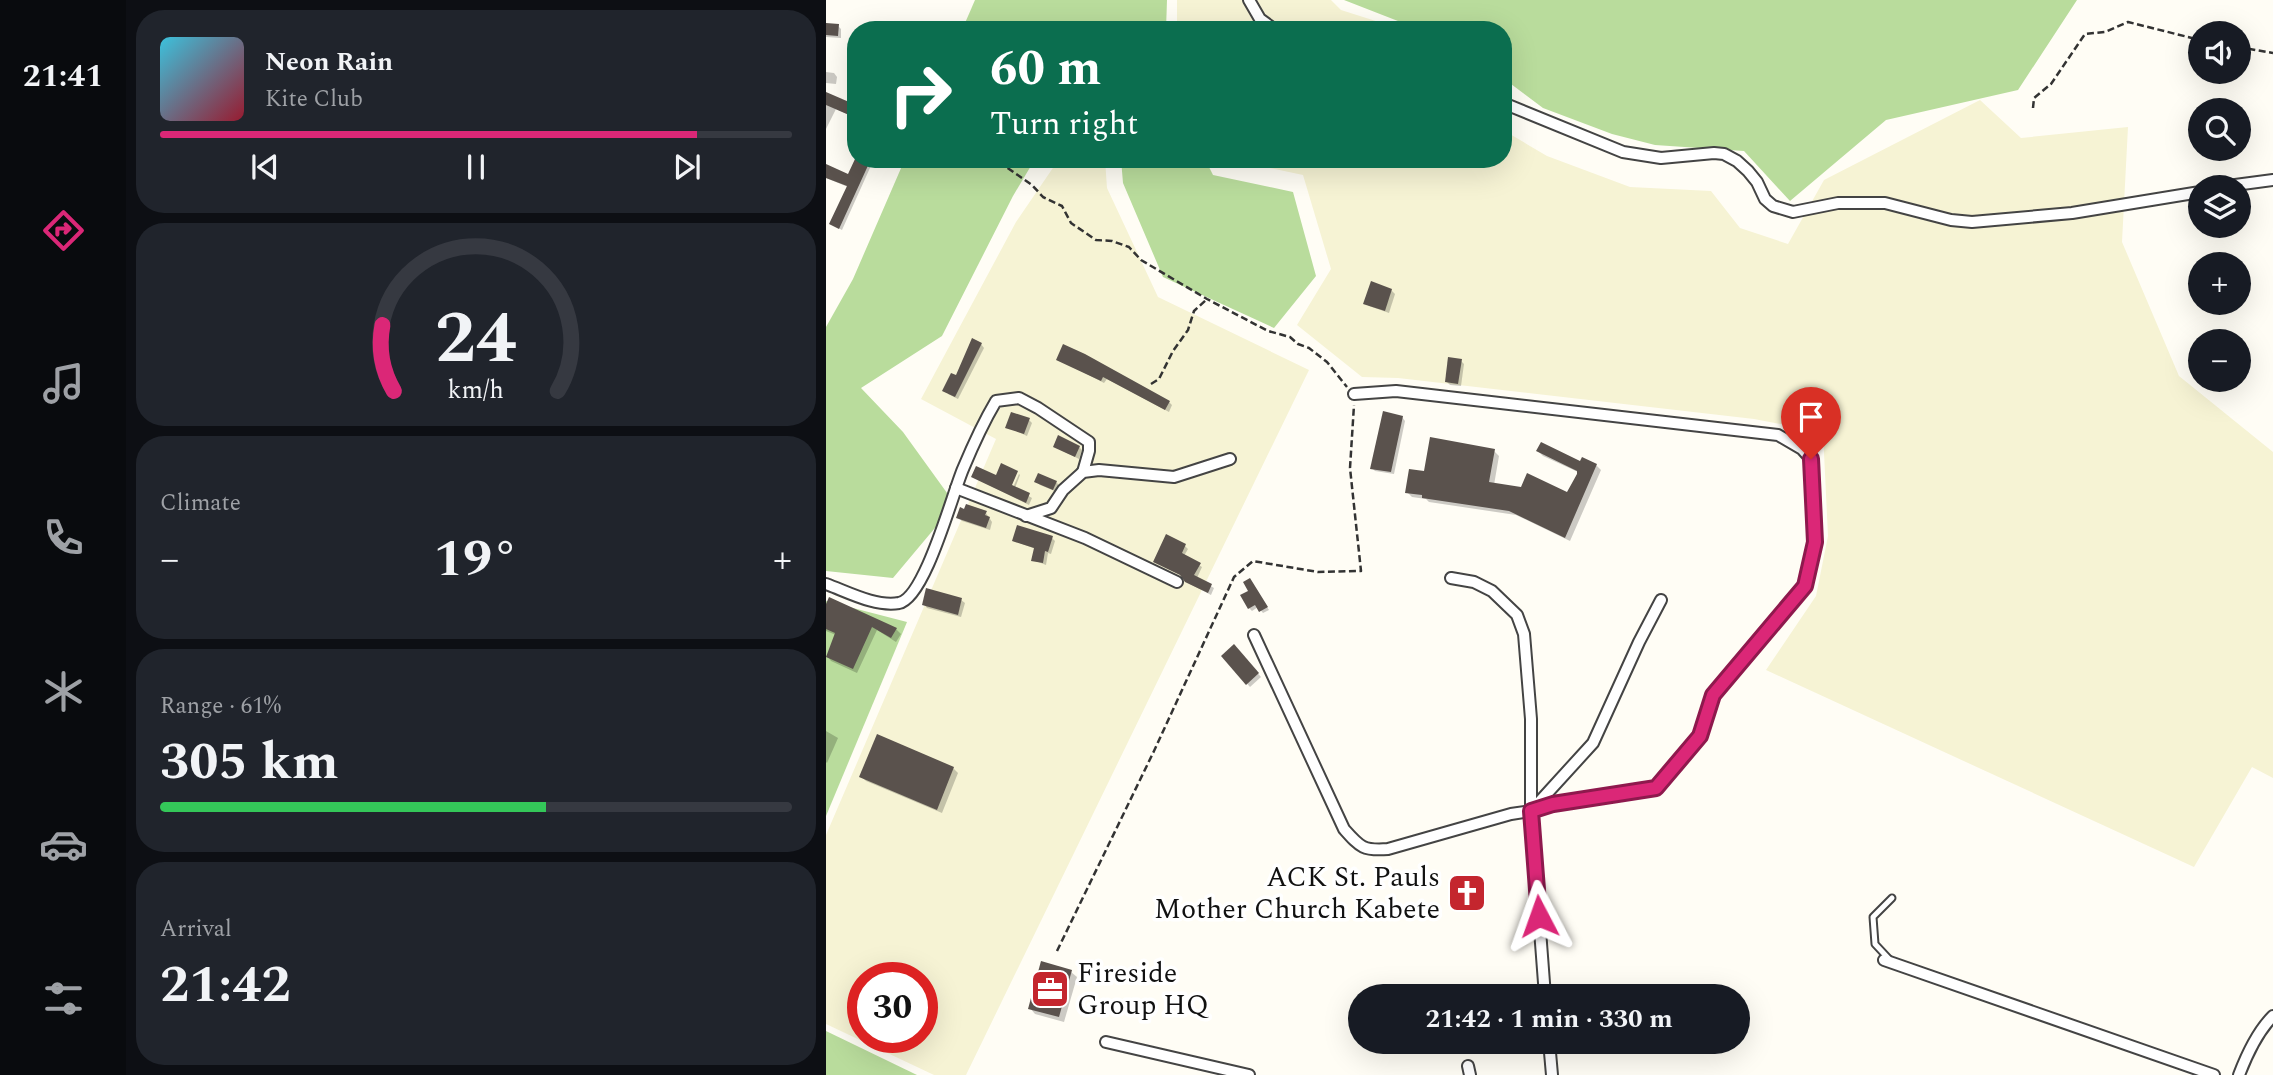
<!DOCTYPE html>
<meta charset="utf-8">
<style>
body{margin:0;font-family:Spectral,serif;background:#20242c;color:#f1f3f6;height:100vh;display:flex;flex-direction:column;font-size:26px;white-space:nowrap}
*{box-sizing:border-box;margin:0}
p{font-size:23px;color:#9ea1a6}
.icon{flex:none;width:38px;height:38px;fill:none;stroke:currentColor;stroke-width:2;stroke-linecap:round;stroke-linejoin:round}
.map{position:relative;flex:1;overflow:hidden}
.panel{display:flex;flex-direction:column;gap:10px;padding:10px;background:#0d0f14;width:700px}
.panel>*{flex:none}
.top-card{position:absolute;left:21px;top:21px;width:665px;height:147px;border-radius:28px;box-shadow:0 7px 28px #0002;background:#0b6e4f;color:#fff;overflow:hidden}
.tools{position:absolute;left:1362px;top:21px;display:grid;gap:14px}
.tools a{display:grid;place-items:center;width:63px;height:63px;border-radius:50%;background:#171b24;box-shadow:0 7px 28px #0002;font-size:35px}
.speed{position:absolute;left:21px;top:962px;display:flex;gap:14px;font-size:35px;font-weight:700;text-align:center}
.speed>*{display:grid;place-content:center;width:91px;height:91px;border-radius:50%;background:#171b24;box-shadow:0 7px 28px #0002;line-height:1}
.speed .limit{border:10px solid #d22;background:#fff;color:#111}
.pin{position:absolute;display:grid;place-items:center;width:60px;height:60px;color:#fff;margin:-72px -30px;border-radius:50% 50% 50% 0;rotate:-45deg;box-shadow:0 0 7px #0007}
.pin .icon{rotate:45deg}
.me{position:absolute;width:77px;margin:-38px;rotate:356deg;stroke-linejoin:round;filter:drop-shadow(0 0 5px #0008)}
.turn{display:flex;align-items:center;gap:24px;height:147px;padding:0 28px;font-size:32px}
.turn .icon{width:91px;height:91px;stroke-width:2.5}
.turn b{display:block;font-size:49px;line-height:60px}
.big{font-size:52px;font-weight:700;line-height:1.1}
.panel .tile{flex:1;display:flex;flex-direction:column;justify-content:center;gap:10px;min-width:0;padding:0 24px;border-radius:28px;background:#20242c}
.panel .dial{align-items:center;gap:0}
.dial svg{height:182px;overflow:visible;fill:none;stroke:#363941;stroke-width:7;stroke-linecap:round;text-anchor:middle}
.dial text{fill:#f1f3f6;stroke:none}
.song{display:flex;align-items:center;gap:21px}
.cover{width:84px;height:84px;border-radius:10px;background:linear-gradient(135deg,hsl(190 70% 55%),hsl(350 70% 35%))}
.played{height:7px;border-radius:4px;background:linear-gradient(90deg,#db2777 85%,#363941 85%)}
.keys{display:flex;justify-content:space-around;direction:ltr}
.heat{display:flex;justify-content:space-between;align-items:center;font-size:38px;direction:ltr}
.charge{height:10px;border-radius:5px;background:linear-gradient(90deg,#34c759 61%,#363941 0)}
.trip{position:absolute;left:522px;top:984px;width:402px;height:70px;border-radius:35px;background:#171b24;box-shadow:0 7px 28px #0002;font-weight:700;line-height:70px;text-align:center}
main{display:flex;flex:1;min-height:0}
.tab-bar{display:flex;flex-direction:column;width:126px;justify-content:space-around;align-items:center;background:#090b0e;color:#9ea1a6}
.tab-bar .icon{width:49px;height:49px}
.tab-bar .active{color:#db2777}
.tab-bar b{font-size:32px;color:#f1f3f6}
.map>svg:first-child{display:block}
</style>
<main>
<nav class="tab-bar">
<b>21:41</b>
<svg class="icon active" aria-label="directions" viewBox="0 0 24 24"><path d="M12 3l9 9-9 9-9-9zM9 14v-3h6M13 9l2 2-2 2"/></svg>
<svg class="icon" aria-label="music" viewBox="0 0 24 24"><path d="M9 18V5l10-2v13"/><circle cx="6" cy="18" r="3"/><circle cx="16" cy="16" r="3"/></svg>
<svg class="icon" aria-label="phone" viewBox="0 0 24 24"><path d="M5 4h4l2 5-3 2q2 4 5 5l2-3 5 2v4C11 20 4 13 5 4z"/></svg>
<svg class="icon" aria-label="climate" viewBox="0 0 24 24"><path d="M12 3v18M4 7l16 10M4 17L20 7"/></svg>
<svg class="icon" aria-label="car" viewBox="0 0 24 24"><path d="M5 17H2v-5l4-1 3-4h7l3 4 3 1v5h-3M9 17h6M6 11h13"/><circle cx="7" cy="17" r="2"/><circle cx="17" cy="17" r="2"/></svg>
<svg class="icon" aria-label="filters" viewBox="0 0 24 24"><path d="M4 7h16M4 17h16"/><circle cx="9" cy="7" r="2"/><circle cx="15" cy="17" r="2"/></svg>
</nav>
<section class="panel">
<div class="tile">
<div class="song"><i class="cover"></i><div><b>Neon Rain</b><p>Kite Club</p></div></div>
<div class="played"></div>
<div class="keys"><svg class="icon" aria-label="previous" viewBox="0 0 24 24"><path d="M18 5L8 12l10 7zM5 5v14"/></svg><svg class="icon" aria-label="pause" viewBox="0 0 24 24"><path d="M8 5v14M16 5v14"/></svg><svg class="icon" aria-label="next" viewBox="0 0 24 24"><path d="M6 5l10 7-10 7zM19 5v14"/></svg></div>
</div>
<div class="tile dial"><svg viewBox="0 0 100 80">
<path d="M14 69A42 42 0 1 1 86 69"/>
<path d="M14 69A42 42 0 0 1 9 40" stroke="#db2777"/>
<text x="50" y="56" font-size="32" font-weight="700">24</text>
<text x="50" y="72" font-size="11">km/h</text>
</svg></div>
<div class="tile"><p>Climate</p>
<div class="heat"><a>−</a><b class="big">19°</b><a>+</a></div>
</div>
<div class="tile"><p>Range · 61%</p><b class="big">305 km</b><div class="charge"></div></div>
<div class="tile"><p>Arrival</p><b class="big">21:42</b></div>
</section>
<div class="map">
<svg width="1447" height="1075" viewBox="0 0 1447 1075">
<rect width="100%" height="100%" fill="#fffdf5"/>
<g fill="#f6f3d4" fill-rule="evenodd">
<path d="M351,0H505L515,10L578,30H351Z"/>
<path d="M1154,100L1195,138L1302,127L1296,242L1353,376L1447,452V778L1426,767L1368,867L940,670L990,596L1002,536L997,432L928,419L572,378L536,377L471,325L505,269L477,175L402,159H677V130L721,156L804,187L885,191L914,228L962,244L998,180Z"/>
<path d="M233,159H279L281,188L332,297L483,370L140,1075H108L0,1024V835L170,439L95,399L190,222ZM37,978H96V1038H37Z"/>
</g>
<g fill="#b9dc9c">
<path d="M149,0H341L340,30H136Z"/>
<path d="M518,0H1251L1192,90L1060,120L964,201L918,151L829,145L786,134L717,108L677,78V30H595Z"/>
<path d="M79,159H209L187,196L116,336L35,388L77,432L129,504L67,578L0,571V327L27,279Z"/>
<path d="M295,159H379L387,175L467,192L490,276L448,328L337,277L297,183Z"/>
<path d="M0,601L81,622L0,816Z"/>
<path d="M0,1031L91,1075H0Z"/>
</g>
<g fill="#0003">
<path d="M0,25L12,26L15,29V38L0,37Z"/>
<path d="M0,72L8,73L11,77L10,84L0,83Z"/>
<path d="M0,94L30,107V118L10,109L0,129Z"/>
<path d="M30,159H48L16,230L5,224L22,187L0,178V166L23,176Z"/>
<path d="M565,290L569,294L563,313L543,306L539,303Z"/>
<path d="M155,344L158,348L132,399L122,394L130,377Z"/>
<path d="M232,359L343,402L346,405L343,412L281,379L278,383Z"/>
<path d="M635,361L638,364L635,386L624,385L620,381Z"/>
<path d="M576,417L579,421L568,474L549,471L546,468Z"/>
<path d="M203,420L206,423L201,436L181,427Z"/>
<path d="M229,447H253L256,450L253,459Z"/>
<path d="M668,451L673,456L668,485L742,494L752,472L717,456L712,451L770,465L775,470L744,541L690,515L603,502L600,499L586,497L581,492L599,473Z"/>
<path d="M193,474L194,475L189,488L206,498L203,505L147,477L184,494Z"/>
<path d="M213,475L230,482L234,486L231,492L214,485L210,481Z"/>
<path d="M160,513L166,522L164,530L136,521L132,518Z"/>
<path d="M341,536L359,546L362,549L358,556L376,567L371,578L388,588L385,595L364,584Z"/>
<path d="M226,538L229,541L225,554L222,553L220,565L207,560L210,549L188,541Z"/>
<path d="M426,583L443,610L437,613L432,607L426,611L423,608Z"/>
<path d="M135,600L139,603L135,617L101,608L98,604Z"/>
<path d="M0,609L70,629L75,634L70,642L51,630L31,673L5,661L1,656L10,635L0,631Z"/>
<path d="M408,646L435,677L424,687L397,656Z"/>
<path d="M0,731L12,738L1,763L0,762Z"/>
<path d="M127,768L132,773L116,813L40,781L35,776Z"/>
<path d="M245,972L251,977L238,1022L209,1014L204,1008Z"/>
</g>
<g fill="#5a524d">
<path d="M0,23L13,24L12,36L0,35Z"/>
<path d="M0,92L30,105V118L0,105Z"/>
<path d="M29,159H45L13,229L3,224L21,186L0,178V164L22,174Z"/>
<path d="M545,281L566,289L559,311L537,304Z"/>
<path d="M146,338L156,343L129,397L116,391L125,373L130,375Z"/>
<path d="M237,344L259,354L344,401L339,410L277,377L275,381L230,360Z"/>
<path d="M622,357L636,359L632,384L619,382Z"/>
<path d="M557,411L577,416L565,472L544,469Z"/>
<path d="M185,412L204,418L198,434L179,428Z"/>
<path d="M232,435L254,446L249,457L227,447Z"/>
<path d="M604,437L669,449L663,482L695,487L701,473L741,492L751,474V471L710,451L715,442L754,461L756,457L771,464L739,538L683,511L596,498V495L579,493L583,469L598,471Z"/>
<path d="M175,463L192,471L186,485L204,493L200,503L145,477L150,466L170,475Z"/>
<path d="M212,473L231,481L227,490L208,482Z"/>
<path d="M140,504L161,511L159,515L164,517L160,528L130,518L134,507L138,509Z"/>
<path d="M191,525L227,536L222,552L219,551L217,563L205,561L208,548L186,541Z"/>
<path d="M340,534L360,544L356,553L375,563L368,575L386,584L382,593L359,582L354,575L327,562Z"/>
<path d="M424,578L442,607L433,612L429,605L422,609L414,595L422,591L417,582Z"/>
<path d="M100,588L136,598L132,615L96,605Z"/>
<path d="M3,597L71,628L65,638L46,627L27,669L0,657L9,633L0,629V604Z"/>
<path d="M408,644L433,673L420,685L395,656Z"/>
<path d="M51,734L128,767L111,810L33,777Z"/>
<path d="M215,961L246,970L233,1017L202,1009Z"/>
</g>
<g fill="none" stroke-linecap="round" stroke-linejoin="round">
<defs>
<path id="lane" d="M1063,959L1049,944L1047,917L1066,898"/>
<g id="street">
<path d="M423,0L434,19L449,30"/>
<path d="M677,103L797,152L835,158L888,153L898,154L911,161L922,171L931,182L939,199L947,206L967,212L1012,203H1059L1125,220L1146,222L1246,213L1374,192"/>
<path d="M1394,187L1447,180"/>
<path d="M528,394L570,391L952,435L976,449L985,459L989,543L979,586L887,695L874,736L830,788L727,804L705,811"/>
<path d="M130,488L259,538L351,582"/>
<path d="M200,516L225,508L237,490L257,472L273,470L348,477L404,459"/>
<path d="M625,578L648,582L666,591L691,615L698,634L705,719V811L719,996"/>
<path d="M0,584C22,592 49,607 73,603C99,598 126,495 137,469C147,445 157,423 170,401L193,398L212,408L263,442V451L257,472"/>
<path d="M428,635L518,829C534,847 537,851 562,849L685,814L705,811L767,743L813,642L835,600"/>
<path d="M1058,960L1388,1075"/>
<path d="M723,1041L726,1075"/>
<path d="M280,1042L423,1075"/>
<path d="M642,1066L644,1075"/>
<path d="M1413,1075C1421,1054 1431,1032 1447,1016"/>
</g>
</defs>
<use href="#lane" stroke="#444" stroke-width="9"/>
<use href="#street" stroke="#444" stroke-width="14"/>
<g stroke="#333" stroke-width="2.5" stroke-dasharray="7 3.5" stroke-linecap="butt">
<path d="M1412,47L1447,53"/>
<path d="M1207,108L1208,98L1225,84L1259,34L1279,32L1302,22L1374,40"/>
<path d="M173,162L206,185L217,197L236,206L245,223L270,240L286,241L303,247L315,260L381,299L442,331L464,337L472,344L483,348L501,362L521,387"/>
<path d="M325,384L333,379L347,351L362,330L368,311L381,299"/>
<path d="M231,951L328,751L408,577L427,561L492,572L535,571L524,468L528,405"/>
</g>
<use href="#lane" stroke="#fff" stroke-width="5"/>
<use href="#street" stroke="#fff" stroke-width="10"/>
</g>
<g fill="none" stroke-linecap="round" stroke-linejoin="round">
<defs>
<path id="route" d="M713,916L705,811L727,804L830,788L874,736L887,695L979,586L989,542L985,459"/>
</defs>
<use href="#route" stroke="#8e194d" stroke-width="18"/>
<use href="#route" stroke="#db2777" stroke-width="12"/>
</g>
<defs>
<symbol id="church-square" viewBox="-11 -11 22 22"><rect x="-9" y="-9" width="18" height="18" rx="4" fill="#c4262e" stroke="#fff"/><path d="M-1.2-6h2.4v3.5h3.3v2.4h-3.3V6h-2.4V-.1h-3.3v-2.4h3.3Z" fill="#fff"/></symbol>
<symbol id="office-square" viewBox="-11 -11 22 22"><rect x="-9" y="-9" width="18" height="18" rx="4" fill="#c4262e" stroke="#fff"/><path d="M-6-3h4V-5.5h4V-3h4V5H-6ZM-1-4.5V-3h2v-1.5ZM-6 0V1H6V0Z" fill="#fff"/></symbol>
</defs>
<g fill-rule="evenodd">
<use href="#church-square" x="619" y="871" width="44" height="44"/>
<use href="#office-square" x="202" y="967" width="44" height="44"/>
</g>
<g text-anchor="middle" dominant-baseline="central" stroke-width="7" stroke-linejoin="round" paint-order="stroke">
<g font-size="28" fill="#111" stroke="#fff" text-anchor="end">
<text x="614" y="877">ACK St. Pauls<tspan x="614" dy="32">Mother Church Kabete</tspan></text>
<text x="251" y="973" text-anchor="start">Fireside<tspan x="251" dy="32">Group HQ</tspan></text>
</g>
</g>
</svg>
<div class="tools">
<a><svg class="icon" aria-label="sound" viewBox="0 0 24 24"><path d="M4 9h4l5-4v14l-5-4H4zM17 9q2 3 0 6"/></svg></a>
<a><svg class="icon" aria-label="search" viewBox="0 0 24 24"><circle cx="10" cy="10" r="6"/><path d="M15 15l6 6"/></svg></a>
<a><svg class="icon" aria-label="layers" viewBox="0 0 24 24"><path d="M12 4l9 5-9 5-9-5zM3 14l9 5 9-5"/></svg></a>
<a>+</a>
<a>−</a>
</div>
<div class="speed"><div class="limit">30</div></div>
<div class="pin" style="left:985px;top:459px;background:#d93025"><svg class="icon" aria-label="arrive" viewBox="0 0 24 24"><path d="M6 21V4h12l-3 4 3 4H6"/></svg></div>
<svg class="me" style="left:713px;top:916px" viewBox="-20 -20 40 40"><path d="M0-17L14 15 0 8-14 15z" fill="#db2777" stroke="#fff" stroke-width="4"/></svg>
<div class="trip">21:42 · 1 min · 330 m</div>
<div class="top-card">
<div class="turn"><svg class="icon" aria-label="right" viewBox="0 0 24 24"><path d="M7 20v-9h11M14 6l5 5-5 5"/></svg><div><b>60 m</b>Turn right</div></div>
</div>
</div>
</main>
